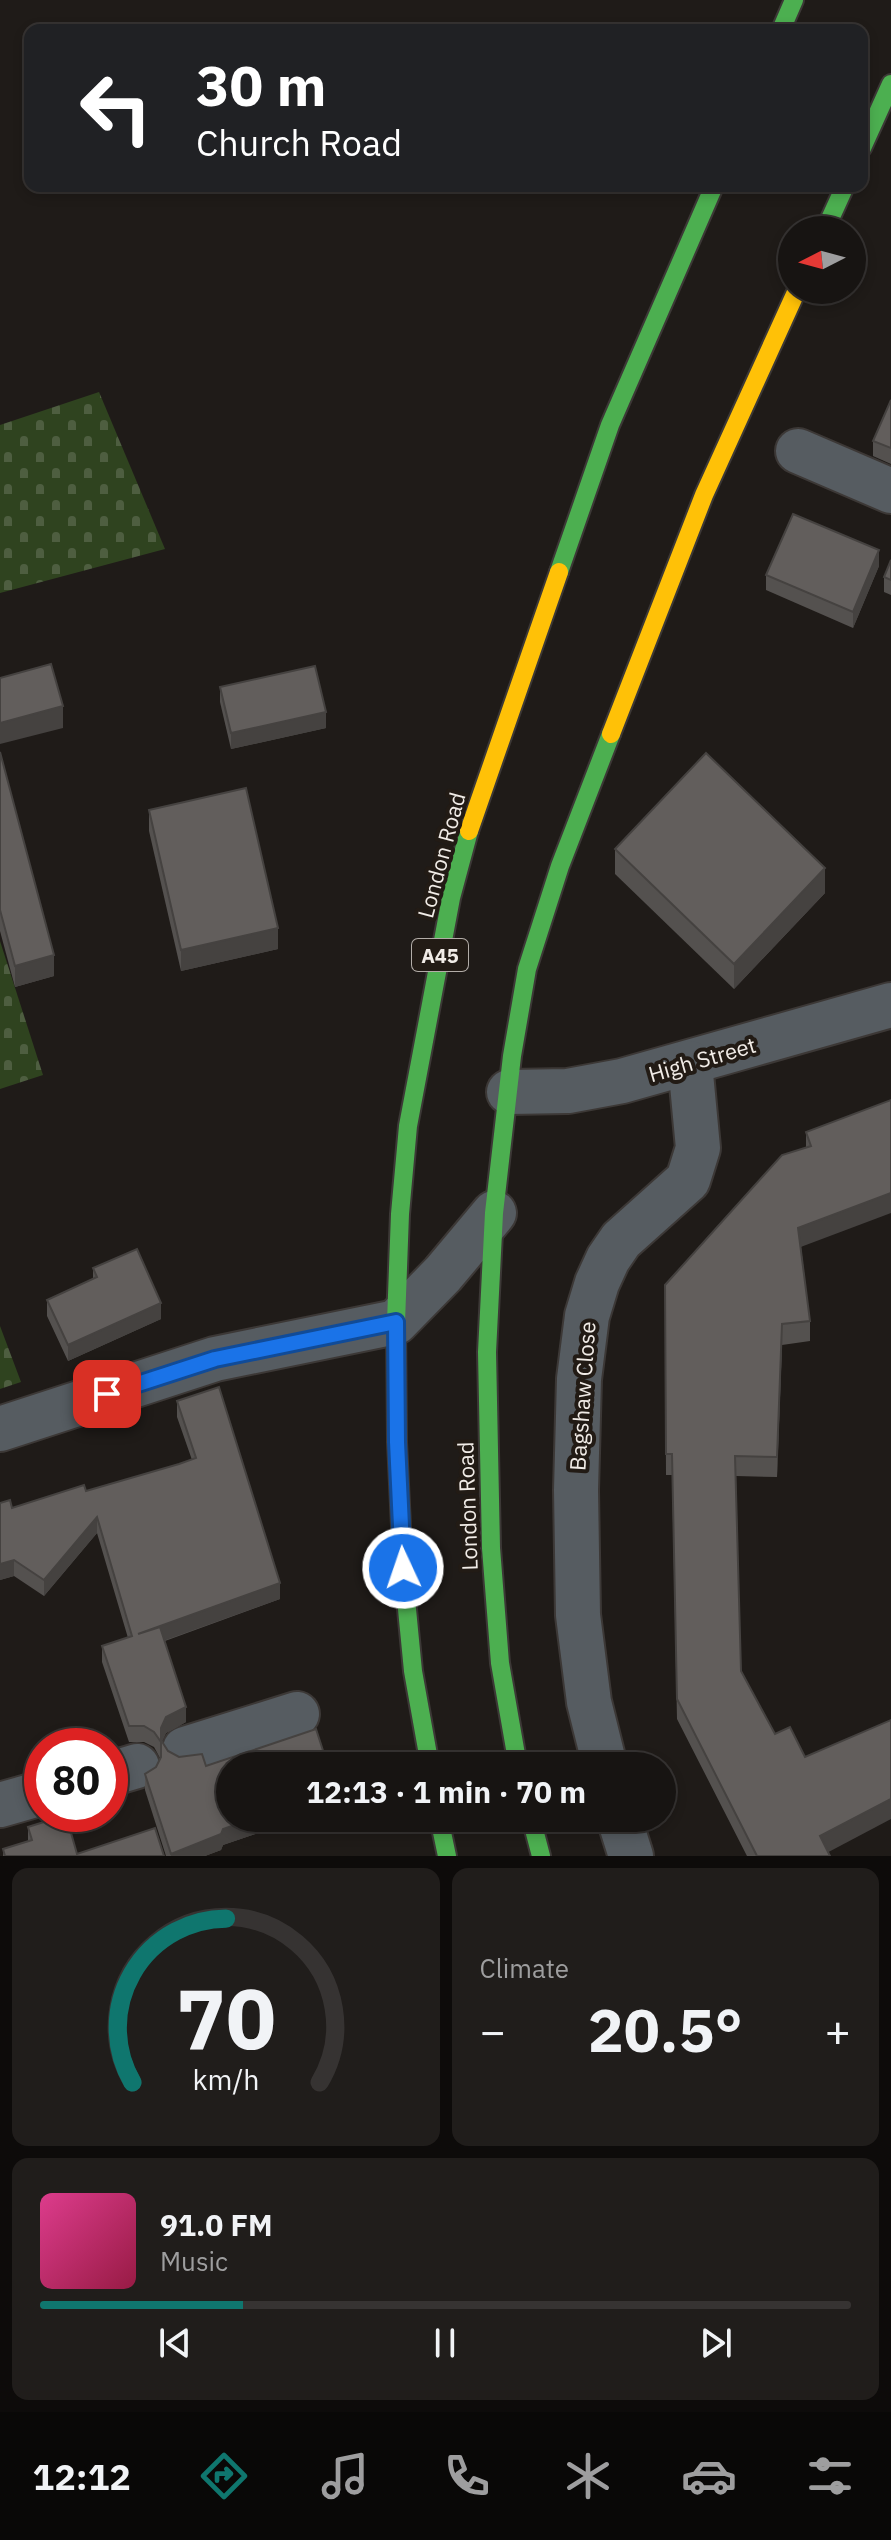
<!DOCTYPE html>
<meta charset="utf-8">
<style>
body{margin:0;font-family:"IBM Plex Sans",sans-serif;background:#201d1b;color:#f1f3f6;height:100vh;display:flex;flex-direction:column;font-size:30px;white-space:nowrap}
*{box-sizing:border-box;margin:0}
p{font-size:26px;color:#9e9e9f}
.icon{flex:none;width:44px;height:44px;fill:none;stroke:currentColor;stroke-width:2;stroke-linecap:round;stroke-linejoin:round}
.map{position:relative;height:1856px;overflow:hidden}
.drawer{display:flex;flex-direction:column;gap:12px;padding:12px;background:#0d0b0a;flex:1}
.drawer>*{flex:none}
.hud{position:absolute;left:24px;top:24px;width:844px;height:168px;border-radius:16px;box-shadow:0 4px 12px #0003,0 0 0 2px #363332;background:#202124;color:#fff;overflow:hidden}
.needle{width:52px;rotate:264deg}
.tools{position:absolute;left:778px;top:216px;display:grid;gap:16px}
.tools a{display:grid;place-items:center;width:88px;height:88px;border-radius:50%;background:#171412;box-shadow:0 4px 12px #0003,0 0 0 2px #363332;font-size:40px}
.speed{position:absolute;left:24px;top:1728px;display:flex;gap:16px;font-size:40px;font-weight:700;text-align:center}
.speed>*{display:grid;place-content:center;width:104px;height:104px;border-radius:50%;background:#171412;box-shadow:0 4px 12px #0003,0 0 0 2px #363332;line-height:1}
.speed .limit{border:12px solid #d22;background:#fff;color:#111}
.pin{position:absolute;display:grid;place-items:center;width:68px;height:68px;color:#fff;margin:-34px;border-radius:16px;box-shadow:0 4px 12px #0006}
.me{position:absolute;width:88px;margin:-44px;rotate:357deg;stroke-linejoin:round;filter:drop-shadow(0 0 6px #0008)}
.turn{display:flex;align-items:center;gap:28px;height:168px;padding:0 40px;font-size:36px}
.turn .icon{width:104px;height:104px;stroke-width:2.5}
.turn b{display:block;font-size:56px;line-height:68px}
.big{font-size:60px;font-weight:800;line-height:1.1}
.drawer .tile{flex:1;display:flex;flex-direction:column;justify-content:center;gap:12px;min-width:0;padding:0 28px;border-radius:16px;background:#201d1b}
.drawer .dial{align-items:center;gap:0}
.dial svg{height:208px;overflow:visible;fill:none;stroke:#363332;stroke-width:7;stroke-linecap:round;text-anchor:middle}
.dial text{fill:#f1f3f6;stroke:none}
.song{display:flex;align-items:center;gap:24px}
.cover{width:96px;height:96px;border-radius:12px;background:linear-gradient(135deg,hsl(330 70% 55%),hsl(340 70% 35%))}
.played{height:8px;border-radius:4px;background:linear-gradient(90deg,#0f766e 25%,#363332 25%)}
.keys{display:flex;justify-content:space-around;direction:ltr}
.heat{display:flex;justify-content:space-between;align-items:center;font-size:44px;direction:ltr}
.drawer .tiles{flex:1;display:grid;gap:12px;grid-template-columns:1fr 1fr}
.tile:last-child{grid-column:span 2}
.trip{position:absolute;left:216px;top:1752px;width:460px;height:80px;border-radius:40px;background:#171412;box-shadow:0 4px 12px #0003,0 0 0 2px #363332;font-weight:800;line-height:80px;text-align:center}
.menu{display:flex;height:128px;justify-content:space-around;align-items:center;background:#090807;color:#9e9e9f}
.menu .icon{width:56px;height:56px}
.menu .selected{color:#0f766e}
.menu b{font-size:36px;color:#f1f3f6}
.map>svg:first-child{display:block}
</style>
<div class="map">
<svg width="891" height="1856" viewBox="0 0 891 1856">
<defs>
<pattern id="cemetery-stones" width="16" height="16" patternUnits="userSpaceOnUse" patternTransform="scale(2)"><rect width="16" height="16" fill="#2f431f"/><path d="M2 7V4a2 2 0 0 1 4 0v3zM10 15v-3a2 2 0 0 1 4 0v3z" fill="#4e5e40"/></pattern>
</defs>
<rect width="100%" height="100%" fill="#1f1b18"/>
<g fill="url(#cemetery-stones)">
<path d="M99,392L165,549L0,593V425Z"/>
<path d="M0,941L43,1075L0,1089Z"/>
<path d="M0,1326L21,1382L0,1389Z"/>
</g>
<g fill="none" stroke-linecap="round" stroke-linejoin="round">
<defs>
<g id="street">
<path d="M798,451L891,491"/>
<path d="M509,1092L568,1091L622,1081L891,1005"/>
<path d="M0,1429L215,1359L396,1322L443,1274L494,1213"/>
<path d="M185,1749L297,1714"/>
<path d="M605,1766L589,1702L578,1615L576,1490L579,1379L587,1316L597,1283L608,1259L621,1240L688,1180L698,1148L690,1063"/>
<path d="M110,1774L137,1766"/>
<path d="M0,1805L42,1793"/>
<path d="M619,1818L631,1856"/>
</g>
<g id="fast">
<path d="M781,30L794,0"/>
<path d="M862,148L891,84"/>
<path d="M825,230L845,186"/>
<path d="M559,572L610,425L714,186"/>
<path d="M430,1766L413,1671L403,1568L397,1442L396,1322L400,1214L408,1126L451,898L469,831"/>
<path d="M518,1766L500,1663L491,1548L487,1352L494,1213L512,1056L527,969L560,866L611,734"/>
<path d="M439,1818L447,1856"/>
<path d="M531,1818L541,1856"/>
</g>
<g id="slow">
<path d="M611,734L704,495L797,290"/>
<path d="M469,831L559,572"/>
</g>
</defs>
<use href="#street" stroke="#3c3836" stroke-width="48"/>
<use href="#fast" stroke="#3c3836" stroke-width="22"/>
<use href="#slow" stroke="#3c3836" stroke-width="22"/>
<use href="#street" stroke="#565c61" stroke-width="44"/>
<use href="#fast" stroke="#4caf50" stroke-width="18"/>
<use href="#slow" stroke="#ffc107" stroke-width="18"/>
</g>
<g fill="#54514f">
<path d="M891,400V464L873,456V441Z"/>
<path d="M891,560V595L884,592V577Z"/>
<path d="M879,566L853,628L766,590V575Z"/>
<path d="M220,687L326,728L231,749L220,702Z"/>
<path d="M0,752L54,976L15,987L0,931Z"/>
<path d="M149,810L278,949L181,971L149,831Z"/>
<path d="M615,849L825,893L734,989L615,874Z"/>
<path d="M891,1100L801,1247L810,1321V1341L782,1345L777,1477L736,1476L741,1671L830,1856H747L677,1719L672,1475H666L665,1285L806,1148V1132Z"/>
<path d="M93,1268L161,1319L68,1361L47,1316V1300L93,1279Z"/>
<path d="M177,1401L280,1599L165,1641L186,1722L166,1733L162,1741L168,1751L179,1757L206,1766L230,1818H302L223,1845L221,1850L205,1856H166L145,1790V1774L156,1767L160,1758L154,1747L144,1742H129L102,1662V1646L128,1638L97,1533L44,1596L14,1576L0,1580V1503L12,1508L86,1491L192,1460L177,1417Z"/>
<path d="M28,1827L77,1854L3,1856V1849L28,1841Z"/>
</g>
<g fill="#454240">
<path d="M879,550V566L853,628V612Z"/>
<path d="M63,706V728L0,744V723Z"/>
<path d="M326,712V728L231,749V733Z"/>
<path d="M825,868V893L734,989V964Z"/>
<path d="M278,928V949L181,971V950Z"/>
<path d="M54,955V976L15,987V966Z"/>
<path d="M891,1193V1213L798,1248V1228Z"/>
<path d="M161,1303V1319L68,1361V1345Z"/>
<path d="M782,1324V1345L777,1477V1457Z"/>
<path d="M97,1517V1533L44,1596V1580Z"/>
<path d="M14,1560V1576L0,1580V1564Z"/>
<path d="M280,1583V1599L138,1650V1634Z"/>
<path d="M186,1707V1722L166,1733L161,1744V1728L166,1717Z"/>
<path d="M891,1799V1819L821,1856L820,1836Z"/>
<path d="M255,1818H302L223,1845L221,1850L205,1856H171V1854L223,1829Z"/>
</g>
<g fill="#625e5c" stroke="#454240" stroke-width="2">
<path d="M891,400V448L873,441Z"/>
<path d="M793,514L879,550L853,612L766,575Z"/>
<path d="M891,560V580L884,577Z"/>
<path d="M51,664L63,706L0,723V678Z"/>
<path d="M315,666L326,712L231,733L220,687Z"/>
<path d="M0,752L54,955L15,966L0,910Z"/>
<path d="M706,753L825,868L734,964L615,849Z"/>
<path d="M246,788L278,928L181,950L149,810Z"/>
<path d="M891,1100V1193L798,1228L810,1321L782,1324L777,1457L735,1456L741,1671L775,1734L790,1727L805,1757L891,1720V1799L820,1836L830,1856H757L677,1699L672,1454H666L665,1285L782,1155L811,1146L806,1132Z"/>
<path d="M137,1249L161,1303L68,1345L47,1300L97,1277L93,1268Z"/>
<path d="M219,1387L280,1583L138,1634L160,1627L186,1707L166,1717L161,1728V1740L168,1751L179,1757L202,1754L206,1766L316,1729L328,1766H230V1818H255L223,1829L221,1834L171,1854L145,1774L156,1767L161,1757V1742L154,1732L144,1726H129L102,1646L132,1636L97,1517L44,1580L14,1560L0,1564V1503L10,1500L12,1508L84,1485L86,1491L179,1464L196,1458L177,1401Z"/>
<path d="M66,1815L77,1854L155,1828L164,1856H5L3,1849L32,1840L28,1827Z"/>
</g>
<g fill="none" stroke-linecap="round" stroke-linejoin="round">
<defs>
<path id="route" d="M107,1394L215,1359L396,1322L397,1442L403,1568"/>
</defs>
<use href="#route" stroke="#114b97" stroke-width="20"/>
<use href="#route" stroke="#1a73e8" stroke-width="14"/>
</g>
<g text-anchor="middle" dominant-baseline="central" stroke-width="8" stroke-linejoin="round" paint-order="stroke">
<rect fill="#221b15" stroke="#b3ada8" stroke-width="2" x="412" y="939" width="56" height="32" rx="6"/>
<g font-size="20" font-weight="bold" fill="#f1ece7">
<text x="440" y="955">A45</text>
</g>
<g font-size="22" fill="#f1ece7" stroke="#221b15">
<text transform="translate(441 855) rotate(-75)">London Road</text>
<text transform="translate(702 1059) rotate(-16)">High Street</text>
<text transform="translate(582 1396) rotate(-86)">Bagshaw Close</text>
<text transform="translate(467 1506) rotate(-92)">London Road</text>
</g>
</g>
</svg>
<div class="tools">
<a><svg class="needle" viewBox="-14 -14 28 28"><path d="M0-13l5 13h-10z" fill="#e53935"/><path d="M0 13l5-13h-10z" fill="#9e9e9f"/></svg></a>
</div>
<div class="speed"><div class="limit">80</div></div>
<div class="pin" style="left:107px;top:1394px;background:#d93025"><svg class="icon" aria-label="arrive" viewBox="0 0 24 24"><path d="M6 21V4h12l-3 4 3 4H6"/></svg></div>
<svg class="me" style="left:403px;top:1568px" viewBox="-20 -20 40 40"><circle r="17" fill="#1a73e8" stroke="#fff" stroke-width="3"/><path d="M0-11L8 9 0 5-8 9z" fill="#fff"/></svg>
<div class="trip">12:13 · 1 min · 70 m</div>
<div class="hud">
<div class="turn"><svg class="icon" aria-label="left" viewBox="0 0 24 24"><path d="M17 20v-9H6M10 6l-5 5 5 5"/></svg><div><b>30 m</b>Church Road</div></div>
</div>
</div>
<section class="drawer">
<div class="tiles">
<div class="tile dial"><svg viewBox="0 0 100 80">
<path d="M14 69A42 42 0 1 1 86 69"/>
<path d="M14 69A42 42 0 0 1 50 6" stroke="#0f766e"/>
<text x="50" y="56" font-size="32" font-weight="700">70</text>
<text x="50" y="72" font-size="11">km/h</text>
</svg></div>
<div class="tile"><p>Climate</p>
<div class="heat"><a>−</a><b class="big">20.5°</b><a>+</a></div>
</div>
<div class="tile">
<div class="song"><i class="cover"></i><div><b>91.0 FM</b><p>Music</p></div></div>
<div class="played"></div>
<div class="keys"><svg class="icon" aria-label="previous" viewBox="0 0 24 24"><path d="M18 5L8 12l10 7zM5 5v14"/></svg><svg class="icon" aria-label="pause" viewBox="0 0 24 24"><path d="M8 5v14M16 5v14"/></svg><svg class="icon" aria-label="next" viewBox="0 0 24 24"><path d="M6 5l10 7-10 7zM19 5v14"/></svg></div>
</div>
</div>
</section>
<nav class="menu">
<b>12:12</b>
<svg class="icon selected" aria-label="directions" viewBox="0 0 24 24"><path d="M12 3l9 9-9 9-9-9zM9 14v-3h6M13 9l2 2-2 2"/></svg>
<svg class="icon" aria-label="music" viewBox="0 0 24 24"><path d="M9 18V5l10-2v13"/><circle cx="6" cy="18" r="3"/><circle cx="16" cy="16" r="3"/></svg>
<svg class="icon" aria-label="phone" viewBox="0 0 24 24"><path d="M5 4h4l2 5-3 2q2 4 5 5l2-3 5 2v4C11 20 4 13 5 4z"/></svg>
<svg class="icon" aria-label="climate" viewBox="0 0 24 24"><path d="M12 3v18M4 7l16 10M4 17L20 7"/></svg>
<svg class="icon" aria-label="car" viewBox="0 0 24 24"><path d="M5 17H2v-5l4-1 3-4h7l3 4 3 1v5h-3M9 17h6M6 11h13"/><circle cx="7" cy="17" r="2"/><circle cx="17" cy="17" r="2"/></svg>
<svg class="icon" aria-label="filters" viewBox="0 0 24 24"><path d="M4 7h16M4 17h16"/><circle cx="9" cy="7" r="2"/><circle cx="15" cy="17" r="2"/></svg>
</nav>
